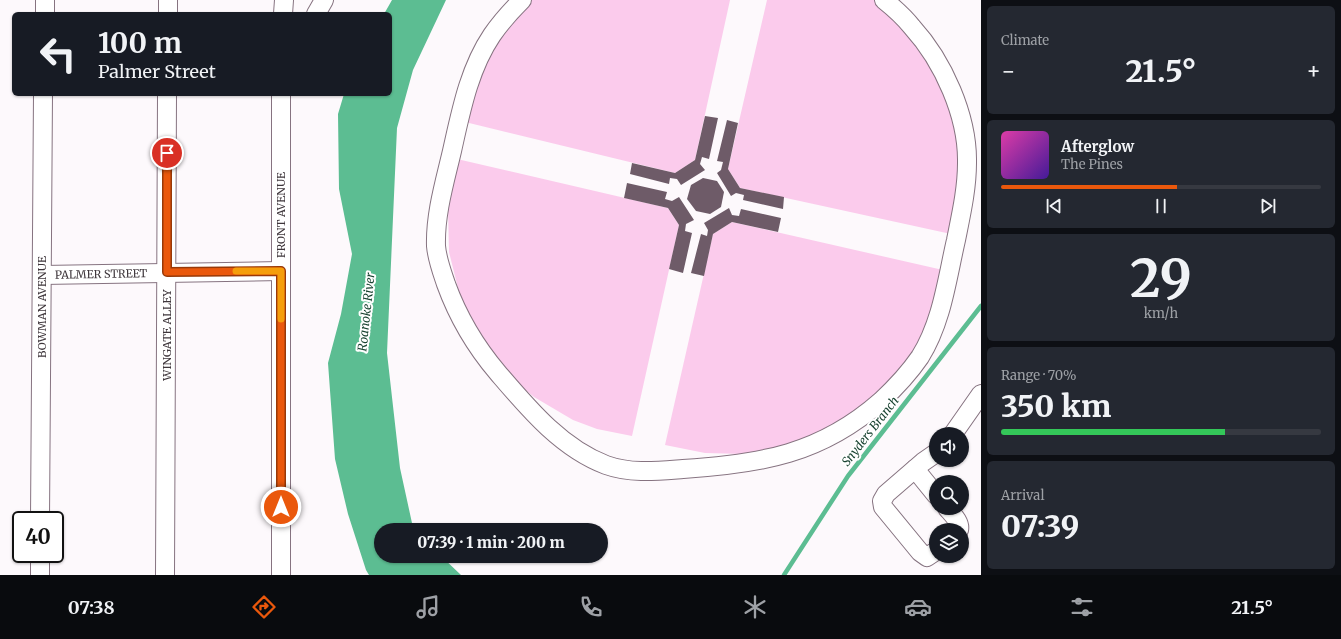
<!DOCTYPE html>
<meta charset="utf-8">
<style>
body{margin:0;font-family:Merriweather,serif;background:#242831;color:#f1f3f6;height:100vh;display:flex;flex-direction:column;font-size:15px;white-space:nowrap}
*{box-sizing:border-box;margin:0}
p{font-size:13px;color:#9ea1a6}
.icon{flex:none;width:22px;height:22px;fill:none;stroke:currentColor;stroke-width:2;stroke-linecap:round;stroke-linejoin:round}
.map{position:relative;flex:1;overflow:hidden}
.panel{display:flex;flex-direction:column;gap:6px;padding:6px;background:#0d0f14;width:360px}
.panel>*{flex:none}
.top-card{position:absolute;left:12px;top:12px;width:380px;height:84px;border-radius:6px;box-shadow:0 1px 3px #0004;background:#171b24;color:#f1f3f6;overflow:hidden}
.fabs{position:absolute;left:929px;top:427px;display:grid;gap:8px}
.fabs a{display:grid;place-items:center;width:40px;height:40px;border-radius:50%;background:#171b24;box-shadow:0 1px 3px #0004;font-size:20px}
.speed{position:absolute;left:12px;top:511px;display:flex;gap:8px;font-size:20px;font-weight:700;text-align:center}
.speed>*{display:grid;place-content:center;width:52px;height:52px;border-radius:50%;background:#171b24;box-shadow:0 1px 3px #0004;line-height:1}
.speed .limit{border:2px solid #111;border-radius:6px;background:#fff;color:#111}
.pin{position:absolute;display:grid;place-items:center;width:34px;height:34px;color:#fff;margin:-17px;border:2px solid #fff;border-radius:50%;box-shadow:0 1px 4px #0007}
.me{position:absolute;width:44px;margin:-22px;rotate:0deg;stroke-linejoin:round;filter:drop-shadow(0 0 3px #0008)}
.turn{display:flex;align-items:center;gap:14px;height:84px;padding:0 20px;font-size:18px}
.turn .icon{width:52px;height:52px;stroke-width:2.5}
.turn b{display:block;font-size:28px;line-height:34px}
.big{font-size:30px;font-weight:800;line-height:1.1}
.panel .widget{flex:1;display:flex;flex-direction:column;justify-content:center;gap:6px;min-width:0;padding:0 14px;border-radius:6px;background:#242831}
.panel .dial{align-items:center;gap:0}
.dial b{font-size:52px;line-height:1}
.song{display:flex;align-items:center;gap:12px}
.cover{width:48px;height:48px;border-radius:6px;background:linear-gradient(135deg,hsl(320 70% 55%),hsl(260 70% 35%))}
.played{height:4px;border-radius:2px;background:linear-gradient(90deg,#ea580c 55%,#363941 55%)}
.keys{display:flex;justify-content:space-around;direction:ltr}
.heat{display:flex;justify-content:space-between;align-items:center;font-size:22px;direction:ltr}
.charge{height:6px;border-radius:3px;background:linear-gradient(90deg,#34c759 70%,#363941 0)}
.trip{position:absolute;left:374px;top:523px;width:234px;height:40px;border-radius:20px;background:#171b24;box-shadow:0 1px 3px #0004;font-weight:800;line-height:40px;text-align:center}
.tab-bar{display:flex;height:64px;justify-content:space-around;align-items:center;background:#090b0e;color:#9ea1a6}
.tab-bar .icon{width:28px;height:28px}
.tab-bar .active{color:#ea580c}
.tab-bar b{font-size:18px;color:#f1f3f6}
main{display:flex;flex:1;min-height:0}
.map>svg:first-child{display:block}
</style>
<main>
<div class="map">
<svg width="981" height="575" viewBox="0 0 981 575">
<rect width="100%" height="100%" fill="#fdf9fc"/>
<g fill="#fbcbec">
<path d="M530,0H730L695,160L675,173L465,122L470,101L496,41Z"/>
<path d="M767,0H875L924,51L953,114L959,163L951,234L740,188L728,169Z"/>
<path d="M457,159L668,208L679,225L632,436L597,429L573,420L534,397L511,378L472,325L459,292L449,252L448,209Z"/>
<path d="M732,222L943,270L939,290L922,336L908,360L888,385L833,428L788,446L743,454L705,453L665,445L713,234Z"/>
</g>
<path fill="#5cbd92" d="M392,0H446L413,70L397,128L387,353L400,468L412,523L418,530H381V556H441L461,575H369L366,570L348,514L335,459L328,363L341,314L352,254L339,189L338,114L344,94H390V14H384Z"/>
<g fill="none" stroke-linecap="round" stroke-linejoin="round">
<path stroke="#5cbd92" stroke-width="4.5" d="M784,575L848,476L981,306"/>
</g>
<g fill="#6e5b68">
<path d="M705,116L718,118L709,159L702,157L700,164L705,170L681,185L677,179L670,178L669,184L630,174L632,163L675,173L695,160Z"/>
<path d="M727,120L738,123L728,169L740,188L784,197L783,209L743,200L744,195L736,193L731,196L717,173L721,170L723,162L717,161Z"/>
<path d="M703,178L717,181L724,192L721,207L710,214L696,211L687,199L691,185Z"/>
<path d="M627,183L667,192L665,199L672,201L679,197L694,220L686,224L685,231L692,233L683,273L669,269L679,225L668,208L624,198Z"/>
<path d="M729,208L732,215L739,216L741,209L781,218L778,232L732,222L713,234L704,276L691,273L701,234L707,236L708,230L704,223Z"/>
</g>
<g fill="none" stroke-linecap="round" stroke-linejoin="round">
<defs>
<g id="minor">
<path d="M522,0C511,11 501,22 492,35C469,69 461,111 452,151C445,181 435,214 436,246C437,259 442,272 446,284C458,317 475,346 498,373C528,408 561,448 606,465C631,474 657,471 683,469C761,464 821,454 881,401C895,388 909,373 920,357C942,322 947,279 956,240C961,215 967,189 967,163C968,116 943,61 912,27C904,17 894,8 884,0"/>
<path d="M45,14V0"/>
<path d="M168,14V0"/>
<path d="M283,14L284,0"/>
<path d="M316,14L324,0"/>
<path d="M281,94V575"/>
<path d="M42,275L281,271"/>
<path d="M953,434L981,394"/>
<path d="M936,453L923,462L886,494L882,501L883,507L920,552L927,557L936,551"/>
<path d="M915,469L936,495"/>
<path d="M947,508C952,514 961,522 959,530"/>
<path d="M40,520L43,94"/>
<path d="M40,575V554"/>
<path d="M165,575L167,94"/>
</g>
</defs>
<use href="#minor" stroke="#867380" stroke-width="20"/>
<use href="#minor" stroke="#fff" stroke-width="18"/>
</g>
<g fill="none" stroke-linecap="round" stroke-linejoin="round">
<defs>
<path id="route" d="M167,153V272L281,271V507"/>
</defs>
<use href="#route" stroke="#983908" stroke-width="10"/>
<use href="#route" stroke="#ea580c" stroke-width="7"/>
<path stroke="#f59e0b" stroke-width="7" d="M236,271H281V319"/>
</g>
<g text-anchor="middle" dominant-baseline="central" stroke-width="4" stroke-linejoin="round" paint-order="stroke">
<g font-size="11" fill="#3e363b" stroke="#fff">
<text transform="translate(281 215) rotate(-90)">FRONT AVENUE</text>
<text transform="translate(101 274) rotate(-1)">PALMER STREET</text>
<text transform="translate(42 307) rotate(-90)">BOWMAN AVENUE</text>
<text transform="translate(167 335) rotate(-90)">WINGATE ALLEY</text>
</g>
<g font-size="12" font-style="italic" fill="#194331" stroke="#fff">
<text transform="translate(366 312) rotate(-84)">Roanoke River</text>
<text transform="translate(870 431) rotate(-52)">Snyders Branch</text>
</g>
</g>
</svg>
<div class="fabs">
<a><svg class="icon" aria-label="sound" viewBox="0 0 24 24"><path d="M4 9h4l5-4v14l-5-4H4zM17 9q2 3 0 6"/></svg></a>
<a><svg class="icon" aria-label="search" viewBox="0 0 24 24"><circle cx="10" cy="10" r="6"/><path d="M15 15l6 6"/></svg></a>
<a><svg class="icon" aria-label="layers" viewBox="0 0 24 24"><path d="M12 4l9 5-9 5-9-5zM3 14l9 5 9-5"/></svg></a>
</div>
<div class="speed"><div class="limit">40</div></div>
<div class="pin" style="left:167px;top:153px;background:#d93025"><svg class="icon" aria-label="arrive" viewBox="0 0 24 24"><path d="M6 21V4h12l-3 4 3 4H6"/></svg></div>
<svg class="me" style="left:281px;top:507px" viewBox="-20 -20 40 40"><circle r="17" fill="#ea580c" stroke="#fff" stroke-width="3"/><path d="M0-11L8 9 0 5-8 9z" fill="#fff"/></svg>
<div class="trip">07:39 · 1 min · 200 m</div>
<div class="top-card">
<div class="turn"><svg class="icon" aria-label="left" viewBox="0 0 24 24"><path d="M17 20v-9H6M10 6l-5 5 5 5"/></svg><div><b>100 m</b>Palmer Street</div></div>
</div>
</div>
<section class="panel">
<div class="widget"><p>Climate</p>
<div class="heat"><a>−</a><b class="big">21.5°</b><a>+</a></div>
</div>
<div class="widget">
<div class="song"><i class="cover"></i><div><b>Afterglow</b><p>The Pines</p></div></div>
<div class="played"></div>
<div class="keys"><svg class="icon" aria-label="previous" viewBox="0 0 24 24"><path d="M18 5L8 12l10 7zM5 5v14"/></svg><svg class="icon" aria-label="pause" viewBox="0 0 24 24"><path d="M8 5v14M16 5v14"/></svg><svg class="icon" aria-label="next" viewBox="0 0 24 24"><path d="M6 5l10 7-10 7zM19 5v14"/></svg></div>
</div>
<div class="widget dial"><b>29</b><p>km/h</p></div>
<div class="widget"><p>Range · 70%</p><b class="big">350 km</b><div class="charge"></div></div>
<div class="widget"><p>Arrival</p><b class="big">07:39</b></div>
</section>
</main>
<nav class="tab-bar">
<b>07:38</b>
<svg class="icon active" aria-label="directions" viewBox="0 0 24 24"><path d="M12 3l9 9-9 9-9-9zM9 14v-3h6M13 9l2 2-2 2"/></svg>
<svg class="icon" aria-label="music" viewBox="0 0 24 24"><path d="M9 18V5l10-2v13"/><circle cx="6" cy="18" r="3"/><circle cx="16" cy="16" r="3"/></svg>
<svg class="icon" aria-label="phone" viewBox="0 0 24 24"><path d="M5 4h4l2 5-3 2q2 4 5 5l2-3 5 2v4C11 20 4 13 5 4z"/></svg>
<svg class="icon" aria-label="climate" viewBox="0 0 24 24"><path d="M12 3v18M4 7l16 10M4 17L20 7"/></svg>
<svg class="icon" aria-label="car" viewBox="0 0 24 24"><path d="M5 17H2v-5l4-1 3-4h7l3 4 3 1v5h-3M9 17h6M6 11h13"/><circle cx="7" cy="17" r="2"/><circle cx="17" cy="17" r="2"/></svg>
<svg class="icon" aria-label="filters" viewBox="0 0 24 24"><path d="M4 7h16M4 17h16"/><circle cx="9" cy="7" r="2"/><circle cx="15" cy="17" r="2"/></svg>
<b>21.5°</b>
</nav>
